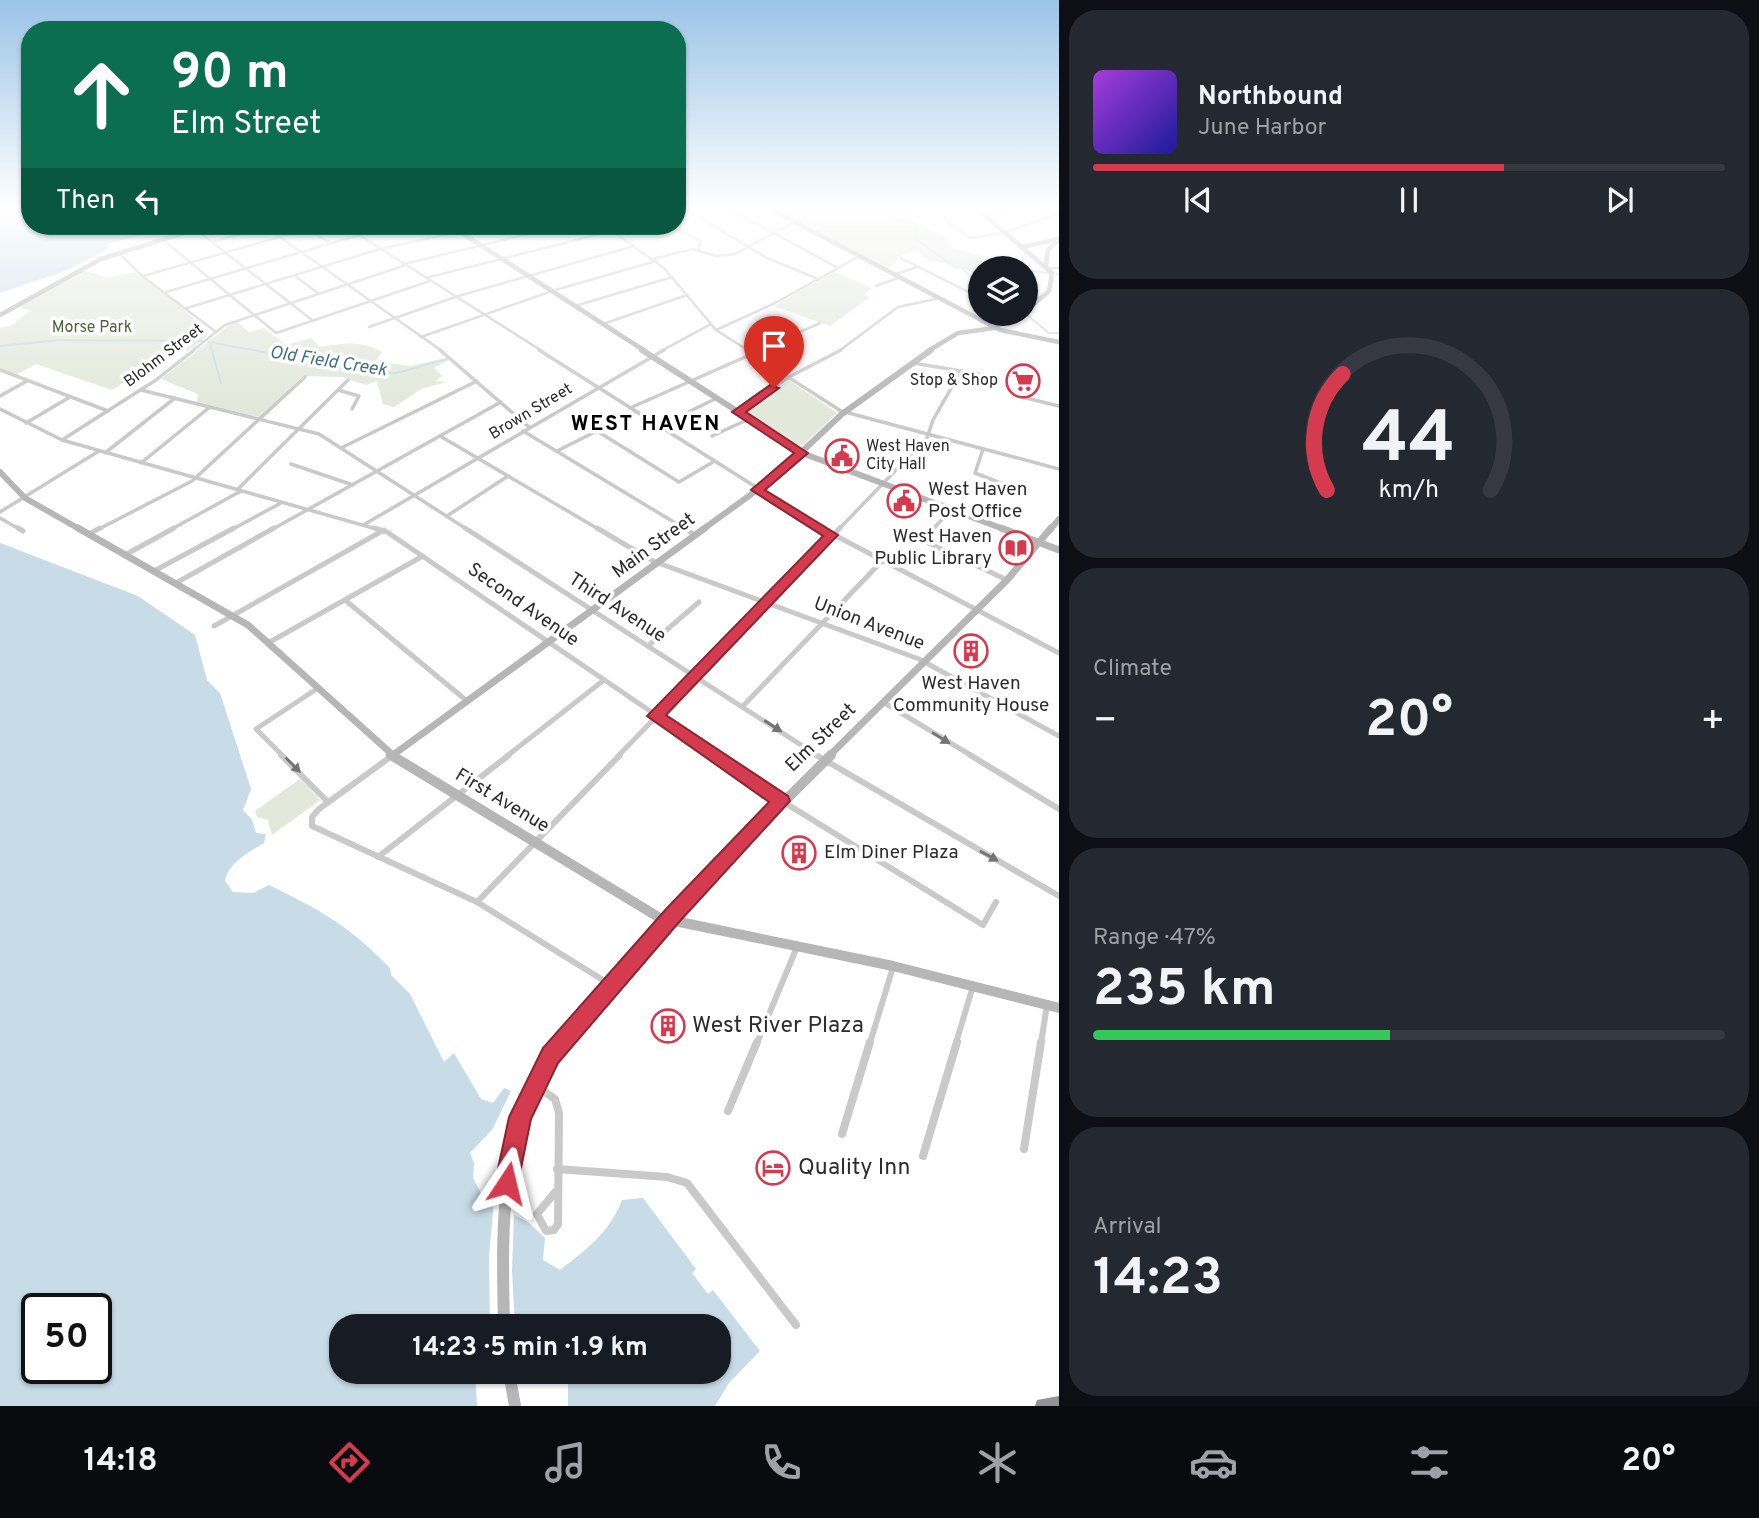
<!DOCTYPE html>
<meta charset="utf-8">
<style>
body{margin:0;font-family:Overpass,sans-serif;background:#242831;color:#f1f3f6;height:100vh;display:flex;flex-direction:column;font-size:26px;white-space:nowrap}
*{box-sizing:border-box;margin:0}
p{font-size:23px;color:#9ea1a6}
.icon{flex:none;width:38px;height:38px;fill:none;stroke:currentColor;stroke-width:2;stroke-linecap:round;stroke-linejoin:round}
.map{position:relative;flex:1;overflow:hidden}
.drawer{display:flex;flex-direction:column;gap:10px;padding:10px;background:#0d0f14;width:700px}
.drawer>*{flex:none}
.hud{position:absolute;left:21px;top:21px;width:665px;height:214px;border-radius:28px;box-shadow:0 2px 5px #0004;background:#0b6e4f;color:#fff;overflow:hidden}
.tools{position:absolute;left:968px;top:256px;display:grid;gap:14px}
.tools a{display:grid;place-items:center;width:70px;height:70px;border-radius:50%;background:#171b24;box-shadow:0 2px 5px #0004;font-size:35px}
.speed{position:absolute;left:21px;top:1293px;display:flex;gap:14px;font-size:35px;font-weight:700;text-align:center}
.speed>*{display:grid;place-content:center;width:91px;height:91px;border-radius:50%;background:#171b24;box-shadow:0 2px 5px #0004;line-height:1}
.speed .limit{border:4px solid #111;border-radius:10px;background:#fff;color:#111}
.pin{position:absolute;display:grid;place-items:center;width:60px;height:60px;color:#fff;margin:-72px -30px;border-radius:50% 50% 50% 0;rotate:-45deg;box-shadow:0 0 7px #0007}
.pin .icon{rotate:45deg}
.me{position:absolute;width:77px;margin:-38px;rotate:10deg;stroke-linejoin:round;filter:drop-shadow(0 0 5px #0008)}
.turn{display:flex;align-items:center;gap:24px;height:147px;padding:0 35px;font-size:32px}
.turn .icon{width:91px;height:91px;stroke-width:2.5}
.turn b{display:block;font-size:49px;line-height:60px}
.then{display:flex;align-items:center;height:66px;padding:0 35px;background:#0003;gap:14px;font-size:26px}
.big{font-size:52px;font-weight:700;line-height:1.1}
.drawer .tile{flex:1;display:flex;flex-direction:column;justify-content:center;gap:10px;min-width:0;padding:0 24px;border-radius:28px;background:#242831}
.drawer .dial{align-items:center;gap:0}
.dial svg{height:182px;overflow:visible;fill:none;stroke:#363941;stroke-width:7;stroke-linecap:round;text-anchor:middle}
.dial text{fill:#f1f3f6;stroke:none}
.song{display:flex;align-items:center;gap:21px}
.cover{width:84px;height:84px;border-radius:10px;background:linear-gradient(135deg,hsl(280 70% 55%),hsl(240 70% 35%))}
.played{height:7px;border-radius:4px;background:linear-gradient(90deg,#d53b4e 65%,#363941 65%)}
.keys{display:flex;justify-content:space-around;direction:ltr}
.heat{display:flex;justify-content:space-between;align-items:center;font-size:38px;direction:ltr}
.charge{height:10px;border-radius:5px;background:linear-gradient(90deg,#34c759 47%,#363941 0)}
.trip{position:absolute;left:329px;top:1314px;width:402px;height:70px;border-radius:28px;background:#171b24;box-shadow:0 2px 5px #0004;font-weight:700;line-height:70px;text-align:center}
.tab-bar{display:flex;height:112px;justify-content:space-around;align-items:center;background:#090b0e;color:#9ea1a6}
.tab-bar .icon{width:49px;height:49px}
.tab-bar .active{color:#d53b4e}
.tab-bar b{font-size:32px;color:#f1f3f6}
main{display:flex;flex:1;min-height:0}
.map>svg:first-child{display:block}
</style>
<main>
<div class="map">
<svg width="1059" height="1406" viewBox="0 0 1059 1406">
<rect width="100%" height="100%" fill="#fff"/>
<g fill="#e2e8da">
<path d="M775,209H908L912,212V221L949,239L951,248L1025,266L1031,271H1026V268H980V273C967,274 964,269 952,265C938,260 929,265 916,250L899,257L888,270Z"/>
<path d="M83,270L107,278L135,272L175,301L207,331V336L188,351L168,344C147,358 131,380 112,390L36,364L16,375L0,369V328L11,326L30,311L17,306Z"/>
<path d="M834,272L872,288L864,295L870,297L830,326L774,306Z"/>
<path d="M237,322L249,332L264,328L286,345L311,338L319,347C342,344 360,339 382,352L376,361L409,366L446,358L449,360L434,368L442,376L436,381L447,382L421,389L394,407L383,404L377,381L366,385L342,377L303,376L259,417L197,402L198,394L161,379L227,327Z"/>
<path d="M789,380L837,413L803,445H795L743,412Z"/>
<path d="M300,779L320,800L272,835L268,820L257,817L255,811Z"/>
</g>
<g fill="#c7dce7" fill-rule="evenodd">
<path d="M0,209H30V226H176L107,244L108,249L68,270L0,293Z"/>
<path d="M0,543L138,596L195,635L207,680L220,693L251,789L243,810L252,820L256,833L266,834L264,843C249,852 228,863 225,881L233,892L253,893L269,885C322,911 348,925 390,968L391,975L410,994L444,1062L454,1053L481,1099L493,1103L504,1088L511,1091L492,1130L470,1153L474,1163L473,1178L483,1197L529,1223L545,1238L543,1260L560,1270C587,1249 610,1232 622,1200L643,1198L696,1269L692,1273L708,1294L713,1290L760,1351L729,1383L715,1406H568V1372H719V1326H341V1372H475L477,1406H0ZM37,1309H96V1368H37Z"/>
</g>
<path fill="#fff" d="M494,1200L514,1212L512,1271L515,1326H490L489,1257Z"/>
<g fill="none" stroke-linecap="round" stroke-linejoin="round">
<g stroke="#c7dce7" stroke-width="2">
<path d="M883,209L892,217L917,226L911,228L918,231L913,237L955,267L980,269"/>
<path d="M963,270L980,284"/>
<path d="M1026,270L1049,273"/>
<path d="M1056,274H1059"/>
<path d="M1027,315L1049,333H1059"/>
<path d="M208,342L383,373H397L447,359"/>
<path d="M210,344L221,383"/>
<path d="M0,346L61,340L202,341"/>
</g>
<g stroke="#c9c9c9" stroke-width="2.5">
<path d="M686,209L767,258L818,279"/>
<path d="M730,209L838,268"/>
<path d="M1043,209L1057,215"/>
<path d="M982,215L1010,209"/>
<path d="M944,219L970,238L1004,233L1059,213"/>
<path d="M264,226L442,351"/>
<path d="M345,226L542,351"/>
<path d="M605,226L664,268L716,330L749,351"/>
<path d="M672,226L700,241L699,249"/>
<path d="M195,229L312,320"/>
<path d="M307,229L330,243"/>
<path d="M162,239L276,333L430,281"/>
<path d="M212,242L266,227"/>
<path d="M119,253L141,275L216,332"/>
<path d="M901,258L980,298"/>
<path d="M652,259L693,249L716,256L735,254L794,222"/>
<path d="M404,264L561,226"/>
<path d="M1049,268H1059"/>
<path d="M895,274L918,267"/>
<path d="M294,275L319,294"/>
<path d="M143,276L318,226"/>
<path d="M426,278L612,231"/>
<path d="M876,286L901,277"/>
<path d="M166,292L359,235L402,226"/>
<path d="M575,306L672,277"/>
<path d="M187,308L380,249L485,226"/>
<path d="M603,324L687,295"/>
<path d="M369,327L458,296L634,246"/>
<path d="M716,330L775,303L860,256"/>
<path d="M421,337L552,291L656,261"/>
<path d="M192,351L225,325L406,265"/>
<path d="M661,351L711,324"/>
<path d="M757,351L820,323"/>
<path d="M839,351L898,307L940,298"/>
</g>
<g stroke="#c9c9c9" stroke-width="3.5">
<path d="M440,350L529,427"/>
<path d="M539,350L824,530"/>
<path d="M746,350L841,411L1059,469"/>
<path d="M913,363L979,374"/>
<path d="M0,370L108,411"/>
<path d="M141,390L319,434L468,530"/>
<path d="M338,390L359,396L352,409"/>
<path d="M0,396L27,381"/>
<path d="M1026,398L1059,406"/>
<path d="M630,408L761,350"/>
<path d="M0,409L62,440L380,530"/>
<path d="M738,412L791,376L841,350"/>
<path d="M26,423L70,397"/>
<path d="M658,427L717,398"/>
<path d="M523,431L687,530"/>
<path d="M597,431L679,482L713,462"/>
<path d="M440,436L600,530"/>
<path d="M712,436L749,419"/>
<path d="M62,440L156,380L194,350"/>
<path d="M341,448L477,381"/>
<path d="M983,449L975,473L1018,490"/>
<path d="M557,451L635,412"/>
<path d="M105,453L175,398"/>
<path d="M141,463L210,407"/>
<path d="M291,464L353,485"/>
<path d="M237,490L348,380"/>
<path d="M0,512L99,451"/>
<path d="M447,516L508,476"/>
<path d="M0,518L21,530"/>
<path d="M365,524L664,350"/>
<path d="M97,530L192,481L305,377"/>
<path d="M170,530L241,491"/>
<path d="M231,530L281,503"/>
<path d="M271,530L501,402"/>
<path d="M838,530L927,438L933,420L961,371"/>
<path d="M932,530L952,509"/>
</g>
<g stroke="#c9c9c9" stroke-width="5">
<path d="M18,528L23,531"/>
<path d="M374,528L387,532L716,756"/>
<path d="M465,528L818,756"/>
<path d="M597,528L653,561L919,659L1059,736"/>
<path d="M684,528L695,535"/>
<path d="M821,528L1059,653"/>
<path d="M899,529L1007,580"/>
<path d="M89,534L100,528"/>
<path d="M924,539L934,528"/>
<path d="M125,555L174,528"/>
<path d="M154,571L234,528"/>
<path d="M176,583L274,528"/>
<path d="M345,600L467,701"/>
<path d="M214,626L384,530"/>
<path d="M268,643L423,556"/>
<path d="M648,646L699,602"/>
<path d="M883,702L972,756"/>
<path d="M743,706L882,561"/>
<path d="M283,756L256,729L318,688"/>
<path d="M507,756L604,680"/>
<path d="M618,756L840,528"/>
</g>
<g stroke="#c9c9c9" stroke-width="6">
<path d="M281,755L328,802"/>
<path d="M393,755L319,809L312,817V826L477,902L611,985"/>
<path d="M714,755L782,801L983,925L996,902"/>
<path d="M816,755L1059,896"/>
<path d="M970,755L1059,809"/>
<path d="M378,857L509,755"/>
<path d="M477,902L620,755"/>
<path d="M757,1043L797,947"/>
<path d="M870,1043L893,967"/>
<path d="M956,1043L973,986"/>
<path d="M1041,1043L1047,1005"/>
</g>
<g stroke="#c9c9c9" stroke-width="8">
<path d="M536,1086L555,1099L559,1113L558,1224L554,1230L546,1231L537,1214L557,1190"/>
<path d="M728,1111L757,1042"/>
<path d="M842,1134L870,1042"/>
<path d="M1024,1149L1041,1042"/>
<path d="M923,1156L957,1042"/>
<path d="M557,1169L667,1177L687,1183L796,1325"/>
</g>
<g stroke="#b6b6b6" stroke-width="4.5">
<path d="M770,209L1000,330L1059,342"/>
<path d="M977,209L1052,273L1049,291L1026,311"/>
<path d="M451,226L645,351"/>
<path d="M1022,247L1059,239"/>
<path d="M1046,265L1048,250L1059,240"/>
<path d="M0,315L101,259L206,226"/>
<path d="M928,351L958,333L994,328L1022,313"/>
</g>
<g stroke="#b6b6b6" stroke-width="6">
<path d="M642,350L802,453L1006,530"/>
<path d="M0,472L25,498L81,530"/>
<path d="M702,530L775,477L842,414L931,350"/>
<path d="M1050,530L1059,519"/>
</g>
<g stroke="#b6b6b6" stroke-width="7">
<path d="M78,528L248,625L394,756"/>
<path d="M1001,528L1059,550"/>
<path d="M393,755L705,528"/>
<path d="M829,756L1007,580L1051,528"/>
</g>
<g stroke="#b6b6b6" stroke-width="10">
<path d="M391,755L660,918L893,966L1059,1008"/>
<path d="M562,1043L700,885L831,755"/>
</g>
<g stroke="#b6b6b6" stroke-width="12">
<path d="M504,1326C502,1230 497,1119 564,1042"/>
<path d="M509,1372L515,1406"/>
</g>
<path fill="#939393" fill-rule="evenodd" d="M1059,1396V1406H1035L1037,1400Z"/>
</g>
<defs><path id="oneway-solid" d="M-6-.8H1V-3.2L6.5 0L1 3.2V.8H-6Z" transform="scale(1.75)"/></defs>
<g fill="#737373">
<use href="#oneway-solid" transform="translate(773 726) rotate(33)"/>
<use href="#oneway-solid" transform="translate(941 738) rotate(32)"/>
<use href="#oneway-solid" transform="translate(293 765) rotate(45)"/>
<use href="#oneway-solid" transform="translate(989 856) rotate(29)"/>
</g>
<linearGradient id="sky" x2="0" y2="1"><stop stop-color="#9bc4e8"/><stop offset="0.51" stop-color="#fff"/><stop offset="1" stop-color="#fff" stop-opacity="0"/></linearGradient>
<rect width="1059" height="406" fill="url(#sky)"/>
<path fill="#d53b4e" stroke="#8a2633" stroke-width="2" d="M770,385L779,388L746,412L808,453L765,490L838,535L666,715L788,796L790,801L680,921L558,1063L531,1119L518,1183L515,1191L507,1195L498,1191L495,1183L509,1117L543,1048L667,908L769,802L647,716L823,536L751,490L794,453L732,412Z"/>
<defs>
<symbol id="supermarket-ring" viewBox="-11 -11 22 22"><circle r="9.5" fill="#fff" stroke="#d53b4e" stroke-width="1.5"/><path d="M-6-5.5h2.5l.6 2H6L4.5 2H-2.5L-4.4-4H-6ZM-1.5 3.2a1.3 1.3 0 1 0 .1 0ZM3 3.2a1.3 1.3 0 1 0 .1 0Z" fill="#d53b4e"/></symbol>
<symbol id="civic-ring" viewBox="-11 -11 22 22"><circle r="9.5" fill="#fff" stroke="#d53b4e" stroke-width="1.5"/><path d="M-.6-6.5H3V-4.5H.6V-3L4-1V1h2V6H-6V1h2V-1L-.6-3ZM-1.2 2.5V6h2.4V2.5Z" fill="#d53b4e"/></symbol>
<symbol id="library-ring" viewBox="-11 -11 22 22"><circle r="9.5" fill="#fff" stroke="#d53b4e" stroke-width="1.5"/><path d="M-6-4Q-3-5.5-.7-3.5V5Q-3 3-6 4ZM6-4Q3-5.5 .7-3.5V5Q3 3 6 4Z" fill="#d53b4e"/></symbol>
<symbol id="building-ring" viewBox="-11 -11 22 22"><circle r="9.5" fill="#fff" stroke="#d53b4e" stroke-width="1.5"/><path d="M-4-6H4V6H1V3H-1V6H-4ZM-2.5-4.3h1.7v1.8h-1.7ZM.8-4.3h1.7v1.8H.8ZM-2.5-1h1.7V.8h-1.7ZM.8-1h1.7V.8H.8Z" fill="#d53b4e"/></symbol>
<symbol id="hotel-ring" viewBox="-11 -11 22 22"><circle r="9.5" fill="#fff" stroke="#d53b4e" stroke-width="1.5"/><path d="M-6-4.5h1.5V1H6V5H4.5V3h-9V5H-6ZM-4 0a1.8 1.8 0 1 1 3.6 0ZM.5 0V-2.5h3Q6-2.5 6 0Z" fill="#d53b4e"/></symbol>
</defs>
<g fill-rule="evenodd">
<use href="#supermarket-ring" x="1004" y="362" width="38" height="38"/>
<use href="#civic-ring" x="823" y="437" width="38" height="38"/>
<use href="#civic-ring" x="885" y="482" width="38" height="38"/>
<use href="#library-ring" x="997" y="529" width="38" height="38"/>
<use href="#building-ring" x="952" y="632" width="38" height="38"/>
<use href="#building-ring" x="780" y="834" width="38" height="38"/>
<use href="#building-ring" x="649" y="1007" width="38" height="38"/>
<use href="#hotel-ring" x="754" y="1149" width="38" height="38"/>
</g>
<g text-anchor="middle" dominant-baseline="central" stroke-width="7" stroke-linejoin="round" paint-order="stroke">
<g font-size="16" fill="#51633d" stroke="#fff">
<text x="92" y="328">Morse Park</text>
</g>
<g font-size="16" fill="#2c2c2c" stroke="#fff">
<text transform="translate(164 356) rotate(-37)">Blohm Street</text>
<text transform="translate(531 412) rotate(-31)">Brown Street</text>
</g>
<g font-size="16" fill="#2c2c2c" stroke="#fff" text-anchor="end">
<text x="998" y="381">Stop &amp; Shop</text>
<text x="866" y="447" text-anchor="start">West Haven<tspan x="866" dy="18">City Hall</tspan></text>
</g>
<g font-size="18" font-style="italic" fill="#426f86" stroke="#fff">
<text transform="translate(328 362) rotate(9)">Old Field Creek</text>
</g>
<g font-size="19" fill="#2c2c2c" stroke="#fff" text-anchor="start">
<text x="928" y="490">West Haven<tspan x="928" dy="22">Post Office</tspan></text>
<text x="992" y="537" text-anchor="end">West Haven<tspan x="992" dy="22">Public Library</tspan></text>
<text x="971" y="684" text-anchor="middle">West Haven<tspan x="971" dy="22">Community House</tspan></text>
<text x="824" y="853">Elm Diner Plaza</text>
</g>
<g font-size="19" fill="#2c2c2c" stroke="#fff">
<text transform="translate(654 546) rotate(-36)">Main Street</text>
<text transform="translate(523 605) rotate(35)">Second Avenue</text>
<text transform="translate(617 608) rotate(33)">Third Avenue</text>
<text transform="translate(869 624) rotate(21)">Union Avenue</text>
<text transform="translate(821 738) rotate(-44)">Elm Street</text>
<text transform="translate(502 801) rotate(31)">First Avenue</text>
</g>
<g font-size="21" font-weight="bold" letter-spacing="2" fill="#000" stroke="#fff">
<text x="646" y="424">WEST HAVEN</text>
</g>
<g font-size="23" fill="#2c2c2c" stroke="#fff" text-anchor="start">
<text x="692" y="1026">West River Plaza</text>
<text x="798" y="1168">Quality Inn</text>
</g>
</g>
</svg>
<div class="tools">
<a><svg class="icon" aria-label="layers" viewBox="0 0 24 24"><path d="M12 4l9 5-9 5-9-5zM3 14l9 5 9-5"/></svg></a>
</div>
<div class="speed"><div class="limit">50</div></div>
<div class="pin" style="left:774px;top:388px;background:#d93025"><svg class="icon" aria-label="arrive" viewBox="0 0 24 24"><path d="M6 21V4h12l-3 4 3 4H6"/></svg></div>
<svg class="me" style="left:507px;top:1183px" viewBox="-20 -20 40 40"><path d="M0-17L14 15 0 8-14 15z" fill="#d53b4e" stroke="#fff" stroke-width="4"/></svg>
<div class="trip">14:23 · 5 min · 1.9 km</div>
<div class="hud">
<div class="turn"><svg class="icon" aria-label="ahead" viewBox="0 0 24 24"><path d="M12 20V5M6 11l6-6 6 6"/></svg><div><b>90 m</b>Elm Street</div></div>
<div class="then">Then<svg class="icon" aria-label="left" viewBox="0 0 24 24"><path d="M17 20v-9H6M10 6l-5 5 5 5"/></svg></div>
</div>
</div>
<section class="drawer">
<div class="tile">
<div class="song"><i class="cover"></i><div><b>Northbound</b><p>June Harbor</p></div></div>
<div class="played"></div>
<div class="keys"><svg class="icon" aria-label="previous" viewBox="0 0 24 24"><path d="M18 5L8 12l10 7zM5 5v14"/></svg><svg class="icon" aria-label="pause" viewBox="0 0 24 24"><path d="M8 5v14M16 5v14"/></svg><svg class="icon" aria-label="next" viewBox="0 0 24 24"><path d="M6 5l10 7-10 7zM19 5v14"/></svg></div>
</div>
<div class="tile dial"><svg viewBox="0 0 100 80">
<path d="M14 69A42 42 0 1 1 86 69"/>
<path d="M14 69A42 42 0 0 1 21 18" stroke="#d53b4e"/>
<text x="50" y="56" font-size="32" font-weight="700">44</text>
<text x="50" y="72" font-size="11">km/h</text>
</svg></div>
<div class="tile"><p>Climate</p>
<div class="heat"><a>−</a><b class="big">20°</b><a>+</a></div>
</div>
<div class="tile"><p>Range · 47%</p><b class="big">235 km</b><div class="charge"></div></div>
<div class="tile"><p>Arrival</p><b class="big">14:23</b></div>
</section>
</main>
<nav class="tab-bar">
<b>14:18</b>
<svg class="icon active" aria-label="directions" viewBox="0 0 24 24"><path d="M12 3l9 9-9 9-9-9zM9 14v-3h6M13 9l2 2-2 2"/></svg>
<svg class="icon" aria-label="music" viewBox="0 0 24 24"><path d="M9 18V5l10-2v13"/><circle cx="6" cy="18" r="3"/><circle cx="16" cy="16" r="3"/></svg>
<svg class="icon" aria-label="phone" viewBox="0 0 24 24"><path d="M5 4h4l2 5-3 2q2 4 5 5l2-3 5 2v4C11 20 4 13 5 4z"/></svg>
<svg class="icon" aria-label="climate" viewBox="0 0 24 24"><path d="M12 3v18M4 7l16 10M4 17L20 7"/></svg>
<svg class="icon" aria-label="car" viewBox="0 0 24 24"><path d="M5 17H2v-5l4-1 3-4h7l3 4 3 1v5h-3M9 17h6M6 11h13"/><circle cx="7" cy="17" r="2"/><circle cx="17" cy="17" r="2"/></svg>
<svg class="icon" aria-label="filters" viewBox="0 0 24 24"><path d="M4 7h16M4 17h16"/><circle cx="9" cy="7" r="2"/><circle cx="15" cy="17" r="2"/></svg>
<b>20°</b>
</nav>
